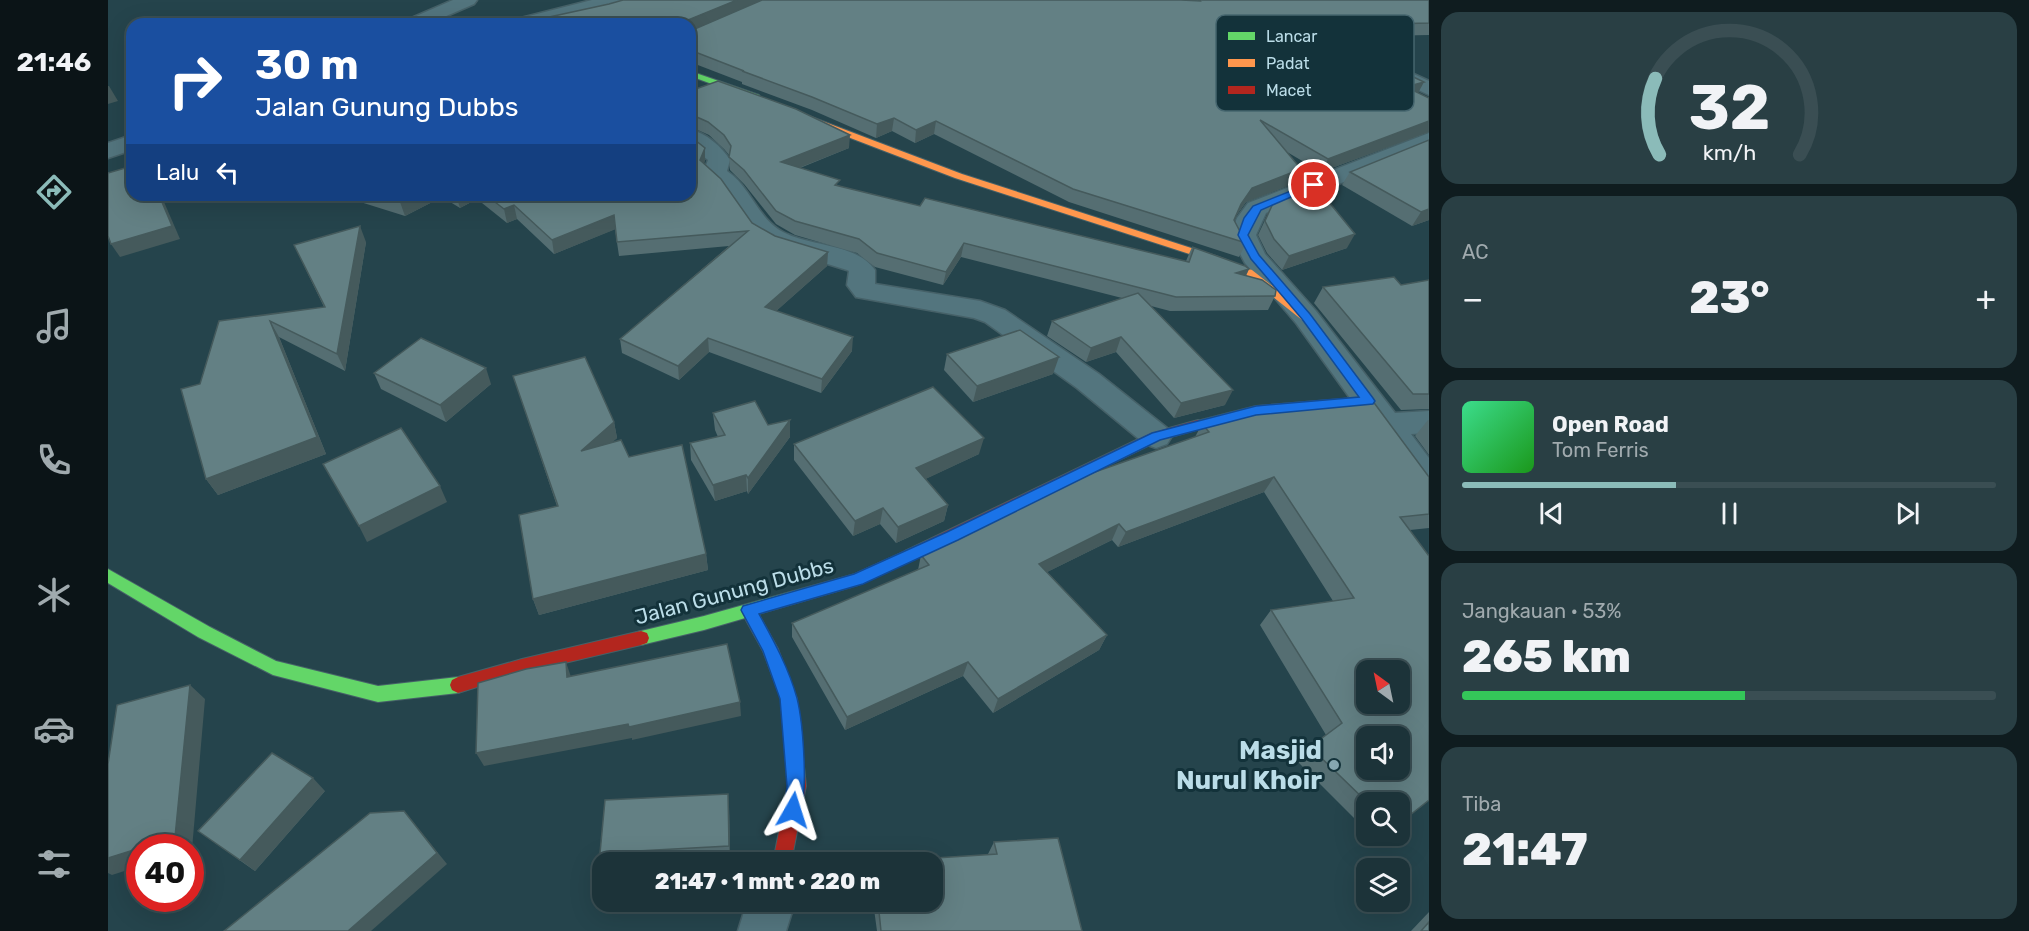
<!DOCTYPE html>
<html lang="id">
<meta charset="utf-8">
<style>
body{margin:0;font-family:Rubik,sans-serif;background:#293f44;color:#f1f3f6;height:100vh;display:flex;flex-direction:column;font-size:22px;white-space:nowrap}
*{box-sizing:border-box;margin:0}
p{font-size:20px;color:#a0aaae}
.icon{flex:none;width:33px;height:33px;fill:none;stroke:currentColor;stroke-width:2;stroke-linecap:round;stroke-linejoin:round}
.map{position:relative;flex:1;overflow:hidden}
.panel{display:flex;flex-direction:column;gap:12px;padding:12px;background:#0f1c1f;width:600px}
.panel>*{flex:none}
.banner{position:absolute;left:18px;top:18px;width:570px;height:183px;border-radius:18px;box-shadow:0 6px 24px #0002,0 0 0 2px #3a4e53;background:#1a4fa0;color:#fff;overflow:hidden}
.needle{width:39px;rotate:327deg}
.fabs{position:absolute;left:1248px;top:660px;display:grid;gap:12px}
.fabs a{display:grid;place-items:center;width:54px;height:54px;border-radius:12px;background:#1c3339;box-shadow:0 6px 24px #0002,0 0 0 2px #3a4e53;font-size:30px}
.speed{position:absolute;left:18px;top:834px;display:flex;gap:12px;font-size:30px;font-weight:700;text-align:center}
.speed>*{display:grid;place-content:center;width:78px;height:78px;border-radius:50%;background:#1c3339;box-shadow:0 6px 24px #0002,0 0 0 2px #3a4e53;line-height:1}
.speed .limit{border:9px solid #d22;background:#fff;color:#111}
.pin{position:absolute;display:grid;place-items:center;width:51px;height:51px;color:#fff;margin:-26px;border:3px solid #fff;border-radius:50%;box-shadow:0 2px 6px #0007}
.me{position:absolute;width:66px;margin:-33px;rotate:6deg;stroke-linejoin:round;filter:drop-shadow(0 0 4px #0008)}
.turn{display:flex;align-items:center;gap:21px;height:126px;padding:0 30px;font-size:27px}
.turn .icon{width:78px;height:78px;stroke-width:2.5}
.turn b{display:block;font-size:42px;line-height:51px}
.then{display:flex;align-items:center;height:57px;padding:0 30px;background:#0003;gap:12px;font-size:22px}
.big{font-size:45px;font-weight:800;line-height:1.1}
.panel .card{flex:1;display:flex;flex-direction:column;justify-content:center;gap:9px;min-width:0;padding:0 21px;border-radius:18px;background:#293f44}
.panel .dial{align-items:center;gap:0}
.dial svg{height:156px;overflow:visible;fill:none;stroke:#3a4e53;stroke-width:7;stroke-linecap:round;text-anchor:middle}
.dial text{fill:#f1f3f6;stroke:none}
.song{display:flex;align-items:center;gap:18px}
.cover{width:72px;height:72px;border-radius:9px;background:linear-gradient(135deg,hsl(150 70% 55%),hsl(120 70% 35%))}
.played{height:6px;border-radius:3px;background:linear-gradient(90deg,#8bbbb9 40%,#3a4e53 40%)}
.keys{display:flex;justify-content:space-around;direction:ltr}
.heat{display:flex;justify-content:space-between;align-items:center;font-size:33px;direction:ltr}
.charge{height:9px;border-radius:4px;background:linear-gradient(90deg,#34c759 53%,#3a4e53 0)}
.trip{position:absolute;left:484px;top:852px;width:351px;height:60px;border-radius:18px;background:#1c3339;box-shadow:0 6px 24px #0002,0 0 0 2px #3a4e53;font-weight:800;line-height:60px;text-align:center}
main{display:flex;flex:1;min-height:0}
.menu{display:flex;flex-direction:column;width:108px;justify-content:space-around;align-items:center;background:#0b1417;color:#a0aaae}
.menu .icon{width:42px;height:42px}
.menu .on{color:#8bbbb9}
.menu b{font-size:27px;color:#f1f3f6}
.map>svg:first-child{display:block}
</style>
<main>
<nav class="menu">
<b>21:46</b>
<svg class="icon on" aria-label="directions" viewBox="0 0 24 24"><path d="M12 3l9 9-9 9-9-9zM9 14v-3h6M13 9l2 2-2 2"/></svg>
<svg class="icon" aria-label="music" viewBox="0 0 24 24"><path d="M9 18V5l10-2v13"/><circle cx="6" cy="18" r="3"/><circle cx="16" cy="16" r="3"/></svg>
<svg class="icon" aria-label="phone" viewBox="0 0 24 24"><path d="M5 4h4l2 5-3 2q2 4 5 5l2-3 5 2v4C11 20 4 13 5 4z"/></svg>
<svg class="icon" aria-label="climate" viewBox="0 0 24 24"><path d="M12 3v18M4 7l16 10M4 17L20 7"/></svg>
<svg class="icon" aria-label="car" viewBox="0 0 24 24"><path d="M5 17H2v-5l4-1 3-4h7l3 4 3 1v5h-3M9 17h6M6 11h13"/><circle cx="7" cy="17" r="2"/><circle cx="17" cy="17" r="2"/></svg>
<svg class="icon" aria-label="filters" viewBox="0 0 24 24"><path d="M4 7h16M4 17h16"/><circle cx="9" cy="7" r="2"/><circle cx="15" cy="17" r="2"/></svg>
</nav>
<div class="map">
<svg width="1321" height="931" viewBox="0 0 1321 931">
<rect width="100%" height="100%" fill="#25444c"/>
<g fill="none" stroke-linecap="round" stroke-linejoin="round">
<defs>
<g id="street">
<path d="M345,0H369L366,4L320,24H296L299,20Z"/>
<path d="M484,0H514L511,4L432,24H402L405,20Z"/>
<path d="M1273,59L1321,81V95L1266,69L1263,65L1266,61Z"/>
<path d="M582,129C599,134 613,146 622,160L619,171C643,187 649,218 675,232C703,247 748,243 767,270V284L872,301L897,310L991,374L1059,428L1064,436L1059,444L1048,448L1037,444L969,388L877,322L866,318L748,297L739,285L741,271L739,270L668,248L646,235L615,191L595,173L600,160L582,146Z"/>
<path d="M1321,133V148L1158,213L1148,235L1157,254L1208,311L1287,413L1321,411V433L1303,434L1321,458V495L1309,491L1188,323L1137,263L1122,235L1129,218L1140,203Z"/>
<path d="M24,135V150L0,158V143Z"/>
<path d="M639,902H687L678,931H630Z"/>
</g>
<g id="fast">
<path d="M582,71L651,95L652,97L645,99L582,76Z"/>
<path d="M1259,397L1263,398L1265,401L1263,404L1148,414L1090,430L1084,425L1085,422L1148,406Z"/>
<path d="M802,549L807,551L809,555L807,559L750,585L596,630L533,645L527,643L525,638L527,633L533,631L596,616L747,574Z"/>
<path d="M0,569L102,627L168,661L270,686L350,677L356,680L358,685L356,690L350,693L270,702L165,675L90,637L0,583Z"/>
</g>
<path id="slow" d="M701,116L854,174L1108,256L1144,270L1204,317L1198,321L1194,320L1136,274L1100,260L847,178L698,121L697,119Z"/>
<g id="jam">
<path d="M1090,420L1095,422L1096,425L1095,428L1052,440L807,559L802,561L797,559L795,555L797,551L1043,433Z"/>
<path d="M641,604L646,606L670,649L689,699L698,786L683,862H665L680,786L673,699L655,651L633,611L636,606Z"/>
<path d="M533,631L539,633L541,638L539,643L533,645L414,673L350,693L344,690L342,685L344,680L350,677L414,659Z"/>
</g>
</defs>
<use href="#street" stroke="#466168" stroke-width="3"/>
<use href="#fast" stroke="#466168" stroke-width="2"/>
<use href="#slow" stroke="#466168" stroke-width="2"/>
<use href="#jam" stroke="#466168" stroke-width="2"/>
<use href="#street" fill="#53757e" fill-rule="evenodd"/>
<use href="#fast" fill="#63d668" fill-rule="evenodd"/>
<use href="#slow" fill="#ff974d" fill-rule="evenodd"/>
<use href="#jam" fill="#b3261e" fill-rule="evenodd"/>
</g>
<g fill="#556e72">
<path d="M1085,0H1321V35L1222,37L1310,93L1321,98V132L1213,172L1179,152L1193,169L1187,183L1138,202L1128,216L1126,220L1138,243L1131,257L961,202L826,134L807,143L784,131L768,138L704,110L634,84V82L582,62V24L1085,1Z"/>
<path d="M582,91L741,148L692,168L732,186L812,206L1080,262L1078,261L1084,247L1141,269L1138,276L1167,296L1160,310L1062,311L1043,306L1117,405L1066,418L1008,352L978,362L939,336L944,321L1014,298L853,257L835,285L767,267L749,253L687,235L668,224L636,184L622,170L621,155L616,149L601,135L583,127H582Z"/>
<path d="M1321,140V220L1304,226L1234,185L1242,172Z"/>
<path d="M597,161L596,164L644,223L667,236L720,252L719,266L668,311L744,351L713,393L601,352L571,380L514,353L512,339L621,246L511,256L507,229L446,254L409,219L399,223L369,199L352,208L334,197L297,216L230,195H582Z"/>
<path d="M1166,201L1239,248L1174,270L1159,253L1150,235Z"/>
<path d="M258,242L237,371L171,337L218,454L110,495L98,479L111,321L216,307L186,245Z"/>
<path d="M1321,280V409L1293,410L1206,303L1215,287L1293,285Z"/>
<path d="M839,354L945,374L865,402L836,370Z"/>
<path d="M266,373L383,384L338,422L273,389Z"/>
<path d="M405,376L506,422L509,438L504,442L521,457L598,554L600,570L431,615L425,599L449,506Z"/>
<path d="M605,413L660,425L682,437L640,494L639,491L607,501L583,460L582,443L610,437L607,430Z"/>
<path d="M1320,420H1321V455L1307,436Z"/>
<path d="M1094,424L1321,477V528L1302,530L1258,802V830L1188,760L1202,747L1218,735L1152,625L1163,610L1225,601L1156,492L1010,547L1004,540L939,572L999,635L991,650L885,713L855,676L737,730L684,637V623L810,570L813,555L1087,437Z"/>
<path d="M686,444L871,454L817,479L840,505L836,521L788,543L772,524L745,536L686,460Z"/>
<path d="M217,791L147,871L90,831Z"/>
<path d="M621,806L622,858L537,862H496L492,853Z"/>
<path d="M1264,836H1275L1268,840Z"/>
<path d="M886,842L974,931H769L765,902H825L880,854Z"/>
<path d="M1321,912V931H1303Z"/>
</g>
<g fill="#455a5c">
<path d="M629,0H656L582,32V24H580V20Z"/>
<path d="M1316,82L1309,95L1298,87Z"/>
<path d="M0,86H1L10,101L0,104Z"/>
<path d="M786,118L784,131L768,138L769,124Z"/>
<path d="M828,121L826,134L807,143L808,130Z"/>
<path d="M1321,121V132L1213,172L1220,159Z"/>
<path d="M742,135L741,148L673,175V162Z"/>
<path d="M597,148V161L593,174L592,160Z"/>
<path d="M1193,169L1187,183L1138,202L1127,217L1133,204L1144,188Z"/>
<path d="M51,195H53L72,239L12,257L3,244Z"/>
<path d="M307,195H333L334,197L297,216L292,202Z"/>
<path d="M348,195H368L369,199L352,208Z"/>
<path d="M406,205L409,219L399,223L396,209Z"/>
<path d="M1321,209V220L1304,226L1313,212Z"/>
<path d="M506,215L508,229L446,254L444,240Z"/>
<path d="M252,226L258,242L237,371L229,354Z"/>
<path d="M1247,234L1239,248L1174,270L1181,256Z"/>
<path d="M856,243L853,257L835,285L838,272Z"/>
<path d="M720,252L719,266L657,321V307Z"/>
<path d="M1141,269L1134,283L1128,273Z"/>
<path d="M162,321L171,337L218,454L110,495L98,479Z"/>
<path d="M745,337L744,351L713,393L714,379Z"/>
<path d="M1013,337L1008,352L978,362L983,348Z"/>
<path d="M600,338L601,352L571,380L570,366Z"/>
<path d="M951,357L945,374L865,402L869,386Z"/>
<path d="M378,368L383,384L338,422L332,405Z"/>
<path d="M1125,390L1117,405L1066,418L1073,403Z"/>
<path d="M682,420V437L640,494V478Z"/>
<path d="M506,422L509,438L477,467L473,451Z"/>
<path d="M876,438L871,454L805,485L808,468Z"/>
<path d="M638,475L639,491L607,501L605,485Z"/>
<path d="M1166,477L1156,492L1010,547L1018,532Z"/>
<path d="M332,486L339,502L259,542L251,526Z"/>
<path d="M840,505L836,521L788,543L790,527Z"/>
<path d="M775,508L772,524L745,536L747,521Z"/>
<path d="M1011,524L1004,540L925,579L931,564Z"/>
<path d="M598,554L600,570L431,615L425,599Z"/>
<path d="M999,635L991,650L885,713L890,699Z"/>
<path d="M458,662L463,677H459Z"/>
<path d="M860,662L855,676L737,730L739,717Z"/>
<path d="M82,685L97,699L84,849H82V848H35Z"/>
<path d="M632,702L633,716L524,740V738L376,766L368,753Z"/>
<path d="M205,778L217,791L147,871L132,860Z"/>
<path d="M620,794L621,806L622,858L621,846Z"/>
<path d="M296,811L339,864L263,931H240Z"/>
<path d="M32,848V866L4,875L0,873V858Z"/>
</g>
<g fill="#638084" stroke="#455a5c" stroke-width="1.5" fill-rule="evenodd">
<path d="M515,0H629L580,20V24H409L501,4Z"/>
<path d="M654,0H1073L1092,1L1091,0H1321V23L1199,26L1316,82L1298,87L1321,98V121L1220,159L1152,120L1193,169L1144,188L1133,204L1126,220L1138,243L965,189L828,121L808,130L786,118L769,124L704,97L634,71H636L582,50V31Z"/>
<path d="M610,81L688,109L742,135L673,162L732,180L727,185L812,206L817,198L1081,262L1086,248L1084,247L1137,266L1141,269L1128,273L1154,280L1168,290L1167,296L1068,297L856,243L838,272L769,253L751,239L687,221L668,211L636,170L621,157L623,146L616,135L600,122L582,114V91Z"/>
<path d="M582,136L597,148L592,160L613,179L644,223L667,236L720,252L657,307L745,337L714,379L600,338L570,366L512,339L640,231L509,242L506,215L444,240L406,205L396,209L378,195H582Z"/>
<path d="M1321,140V209L1313,212L1242,172Z"/>
<path d="M24,166V195H51L64,226L3,244L0,236V173Z"/>
<path d="M1207,185L1247,234L1181,256L1166,239L1157,221L1166,201Z"/>
<path d="M268,195H307L292,202Z"/>
<path d="M252,226L229,354L162,321L209,437L98,479L73,389L92,384L111,321L217,307L186,245Z"/>
<path d="M1286,277L1293,285L1321,280V394H1305L1215,287Z"/>
<path d="M1030,293L1125,390L1073,403L1013,337L983,348L944,321Z"/>
<path d="M912,330L951,357L869,386L839,354Z"/>
<path d="M313,338L378,368L332,405L266,373Z"/>
<path d="M477,357L506,422L473,451L513,440L521,457L574,445L598,554L425,599L411,515L450,506L405,376Z"/>
<path d="M825,387L876,438L808,468L840,505L790,527L775,508L747,521L686,444Z"/>
<path d="M1264,400L1321,477V514L1292,517L1321,556V800L1292,823V802H1259L1202,747L1234,723L1163,610L1246,598L1166,477L1018,532L1011,524L931,564L999,635L890,699L860,662L739,717L684,623L821,565L813,555L984,473L1101,432L1094,424L1146,410ZM1258,670H1292V704H1258ZM1258,736H1292V770H1258Z"/>
<path d="M647,401L660,425L682,420L640,478L638,475L605,485L582,443L617,435L605,413Z"/>
<path d="M293,428L332,486L251,526L215,464Z"/>
<path d="M619,644L632,702L521,727L520,724L368,753L370,683L418,669L458,662L459,677Z"/>
<path d="M82,685L67,837L35,848H32L0,858V764L9,705Z"/>
<path d="M164,753L205,778L132,860L90,831Z"/>
<path d="M620,794L621,846L492,853L497,800Z"/>
<path d="M296,811L329,853L240,931H116L262,813Z"/>
<path d="M950,838L974,931H773L770,902H825V862H765L889,854L886,842Z"/>
<path d="M1321,922V931H1313Z"/>
</g>
<path fill="#1a73e8" stroke="#114b97" stroke-width="1.5" d="M1203,183L1211,185L1153,210L1140,235L1151,255L1202,314L1265,398L1267,401L1265,404L1148,415L1052,440L850,540L755,584L651,614C666,641 681,669 689,698C695,722 701,795 691,817L685,820L678,817L676,810L679,786L672,699L655,651L633,610L635,606L746,574L839,532L1044,433L1148,406L1251,397L1194,319L1143,259L1130,235L1136,218L1145,206Z"/>
<circle fill="#86a7b1" stroke="#13323a" stroke-width="2" cx="1226" cy="765" r="6"/>
<g text-anchor="middle" dominant-baseline="central" stroke-width="6" stroke-linejoin="round" paint-order="stroke">
<g font-size="21" fill="#bbdde8" stroke="#13323a">
<text transform="translate(626 591) rotate(-15)">Jalan Gunung Dubbs</text>
</g>
<g font-size="26" font-weight="bold" fill="#bbdde8" stroke="#13323a" text-anchor="end">
<text x="1214" y="750">Masjid<tspan x="1214" dy="30">Nurul Khoir</tspan></text>
</g>
</g>
<rect x="1108" y="15" width="198" height="96" rx="9" fill="#13323a" stroke="#45656e" stroke-width="1.5"/>
<rect x="1120" y="32" width="27" height="8" fill="#63d668"/>
<rect x="1120" y="59" width="27" height="8" fill="#ff974d"/>
<rect x="1120" y="86" width="27" height="8" fill="#b3261e"/>
<g font-size="16" fill="#bbdde8">
<text x="1158" y="42">Lancar</text>
<text x="1158" y="69">Padat</text>
<text x="1158" y="96">Macet</text>
</g>
</svg>
<div class="fabs">
<a><svg class="needle" viewBox="-14 -14 28 28"><path d="M0-13l5 13h-10z" fill="#e53935"/><path d="M0 13l5-13h-10z" fill="#a0aaae"/></svg></a>
<a><svg class="icon" aria-label="sound" viewBox="0 0 24 24"><path d="M4 9h4l5-4v14l-5-4H4zM17 9q2 3 0 6"/></svg></a>
<a><svg class="icon" aria-label="search" viewBox="0 0 24 24"><circle cx="10" cy="10" r="6"/><path d="M15 15l6 6"/></svg></a>
<a><svg class="icon" aria-label="layers" viewBox="0 0 24 24"><path d="M12 4l9 5-9 5-9-5zM3 14l9 5 9-5"/></svg></a>
</div>
<div class="speed"><div class="limit">40</div></div>
<div class="pin" style="left:1206px;top:185px;background:#d93025"><svg class="icon" aria-label="arrive" viewBox="0 0 24 24"><path d="M6 21V4h12l-3 4 3 4H6"/></svg></div>
<svg class="me" style="left:685px;top:810px" viewBox="-20 -20 40 40"><path d="M0-17L14 15 0 8-14 15z" fill="#1a73e8" stroke="#fff" stroke-width="4"/></svg>
<div class="trip">21:47 · 1 mnt · 220 m</div>
<div class="banner">
<div class="turn"><svg class="icon" aria-label="right" viewBox="0 0 24 24"><path d="M7 20v-9h11M14 6l5 5-5 5"/></svg><div><b>30 m</b>Jalan Gunung Dubbs</div></div>
<div class="then">Lalu<svg class="icon" aria-label="left" viewBox="0 0 24 24"><path d="M17 20v-9H6M10 6l-5 5 5 5"/></svg></div>
</div>
</div>
<section class="panel">
<div class="card dial"><svg viewBox="0 0 100 80">
<path d="M14 69A42 42 0 1 1 86 69"/>
<path d="M14 69A42 42 0 0 1 12 30" stroke="#8bbbb9"/>
<text x="50" y="56" font-size="32" font-weight="700">32</text>
<text x="50" y="72" font-size="11">km/h</text>
</svg></div>
<div class="card"><p>AC</p>
<div class="heat"><a>−</a><b class="big">23°</b><a>+</a></div>
</div>
<div class="card">
<div class="song"><i class="cover"></i><div><b>Open Road</b><p>Tom Ferris</p></div></div>
<div class="played"></div>
<div class="keys"><svg class="icon" aria-label="previous" viewBox="0 0 24 24"><path d="M18 5L8 12l10 7zM5 5v14"/></svg><svg class="icon" aria-label="pause" viewBox="0 0 24 24"><path d="M8 5v14M16 5v14"/></svg><svg class="icon" aria-label="next" viewBox="0 0 24 24"><path d="M6 5l10 7-10 7zM19 5v14"/></svg></div>
</div>
<div class="card"><p>Jangkauan · 53%</p><b class="big">265 km</b><div class="charge"></div></div>
<div class="card"><p>Tiba</p><b class="big">21:47</b></div>
</section>
</main>
